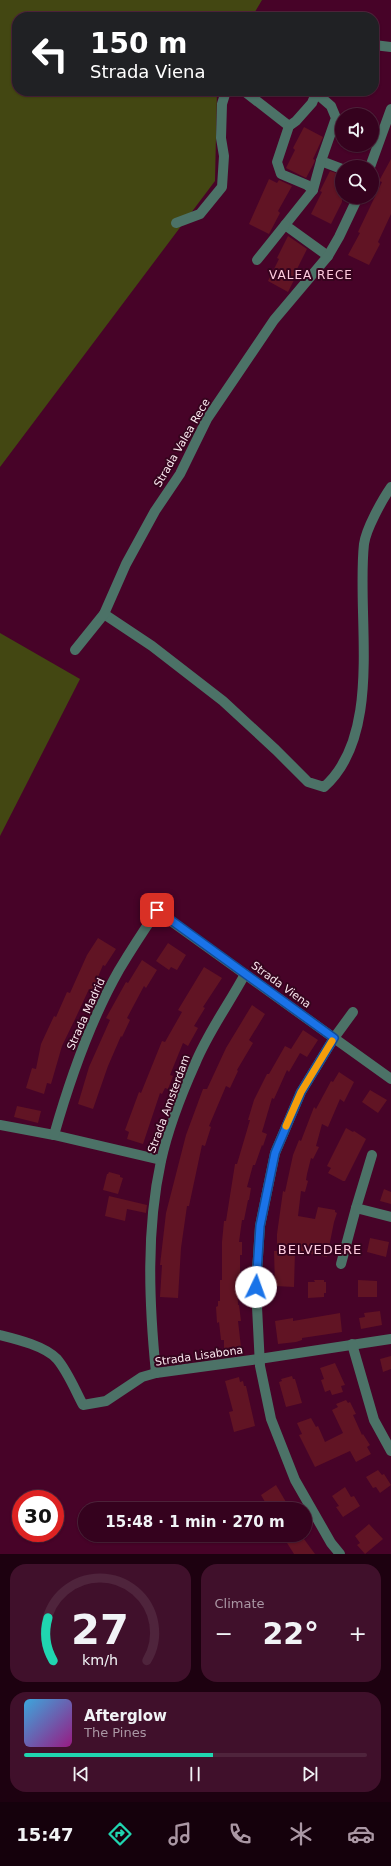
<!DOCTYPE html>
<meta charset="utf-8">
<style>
body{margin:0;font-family:"DejaVu Sans",sans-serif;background:#40102b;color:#f1f3f6;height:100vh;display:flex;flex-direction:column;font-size:15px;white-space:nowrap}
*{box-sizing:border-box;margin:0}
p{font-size:13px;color:#aa97a4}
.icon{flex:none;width:22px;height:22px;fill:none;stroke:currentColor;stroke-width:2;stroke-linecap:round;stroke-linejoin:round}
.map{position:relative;height:1554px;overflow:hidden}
.panel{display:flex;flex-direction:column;gap:10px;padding:10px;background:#1d0110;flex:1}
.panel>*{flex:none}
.banner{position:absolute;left:12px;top:12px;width:367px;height:84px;border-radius:16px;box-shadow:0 1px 3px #0004,0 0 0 1px #4f243c;background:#202124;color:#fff;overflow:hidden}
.fabs{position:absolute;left:335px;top:108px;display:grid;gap:8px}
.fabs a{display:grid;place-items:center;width:44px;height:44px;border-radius:50%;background:#35021e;box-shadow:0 1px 3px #0004,0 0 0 1px #4f243c;font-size:20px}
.speed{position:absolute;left:12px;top:1490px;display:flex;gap:8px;font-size:20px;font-weight:700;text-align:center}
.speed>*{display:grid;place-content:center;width:52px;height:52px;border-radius:50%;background:#35021e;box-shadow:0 1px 3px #0004,0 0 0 1px #4f243c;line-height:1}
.speed .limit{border:6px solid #d22;background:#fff;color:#111}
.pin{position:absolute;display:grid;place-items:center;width:34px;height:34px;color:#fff;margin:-17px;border-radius:8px;box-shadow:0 2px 6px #0006}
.me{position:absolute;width:44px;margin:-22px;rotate:3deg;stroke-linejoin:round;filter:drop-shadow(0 0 3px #0008)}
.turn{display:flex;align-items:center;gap:14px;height:84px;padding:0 12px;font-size:18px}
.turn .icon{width:52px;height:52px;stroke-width:2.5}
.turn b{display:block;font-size:28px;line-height:34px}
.big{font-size:30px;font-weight:800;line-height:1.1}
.panel .card{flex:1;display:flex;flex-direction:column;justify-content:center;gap:6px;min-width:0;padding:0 14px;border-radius:16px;background:#40102b}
.panel .dial{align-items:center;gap:0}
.dial svg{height:104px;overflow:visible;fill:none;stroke:#4f243c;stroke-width:7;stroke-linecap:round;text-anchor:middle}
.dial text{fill:#f1f3f6;stroke:none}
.song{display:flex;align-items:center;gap:12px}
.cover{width:48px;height:48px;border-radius:6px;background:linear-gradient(135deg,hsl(200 70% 55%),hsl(310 70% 35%))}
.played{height:4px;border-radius:2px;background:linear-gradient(90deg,#20d5b0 55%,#4f243c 55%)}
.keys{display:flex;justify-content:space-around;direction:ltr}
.heat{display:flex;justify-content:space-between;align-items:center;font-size:22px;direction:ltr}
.panel .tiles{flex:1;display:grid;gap:10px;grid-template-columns:1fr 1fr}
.card:last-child{grid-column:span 2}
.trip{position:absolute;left:78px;top:1502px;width:234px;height:40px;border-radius:20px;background:#35021e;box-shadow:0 1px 3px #0004,0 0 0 1px #4f243c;font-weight:800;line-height:40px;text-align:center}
.tabs{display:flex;height:64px;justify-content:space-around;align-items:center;background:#15010c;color:#aa97a4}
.tabs .icon{width:28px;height:28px}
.tabs .on{color:#20d5b0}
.tabs b{font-size:18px;color:#f1f3f6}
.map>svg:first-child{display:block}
</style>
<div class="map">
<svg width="391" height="1554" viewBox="0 0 391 1554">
<rect width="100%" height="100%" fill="#470328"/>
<g fill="#434712">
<path d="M0,0H262L252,17H17V91H217L215,181L0,467Z"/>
<path d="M0,633L80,679L0,836Z"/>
</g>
<g fill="#611424">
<path d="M304,127L323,137L313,159L315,160L314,163L306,178L286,168L295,150L293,148Z"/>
<path d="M391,159V214L378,242L380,244L369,265L348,255L360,233L358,232L382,182L379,181Z"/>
<path d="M330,171L342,175V202L331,224L311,214L322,192L320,191Z"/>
<path d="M269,179L277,183L279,180L292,186L278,211L280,213L269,234L249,224Z"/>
<path d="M288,236L307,249L297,269L299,270L288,292L268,281L279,259L277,258Z"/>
<path d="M98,938L116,949L105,966L103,965L92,991L89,989L77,1015L62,1046L51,1084L47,1083L44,1094L26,1088L32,1068L36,1069L41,1044L54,1016L56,1017L67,992L70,993L87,955Z"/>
<path d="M168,943L186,955L177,970L171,967L169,970L156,961Z"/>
<path d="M142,960L157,970L146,988L144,986L127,1018L130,1020L122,1037L121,1036L108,1066L93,1109L78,1104L89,1067L110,1020L106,1018L126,982L128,983Z"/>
<path d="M204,967L222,978L203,1007L205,1008L194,1026L198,1028L188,1046L183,1043L170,1075L173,1076L168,1089L165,1088L162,1094L160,1093L143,1144L127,1139L129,1132L125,1130L139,1092L141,1093L162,1041L165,1042L182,1012L178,1010Z"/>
<path d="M252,1005L265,1014L249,1040L253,1043L237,1070L238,1071L230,1088L226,1086L209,1126L211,1127L205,1146L202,1145L189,1206H187L181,1248L178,1298L160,1297L162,1265H160L166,1213L186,1135L203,1089H207L226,1048Z"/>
<path d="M303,1030L318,1040L307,1057L300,1053L289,1072L287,1070L274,1099L272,1098L262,1132L267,1134L263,1146L262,1145L255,1165H253L247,1187L251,1188L249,1200H248L244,1220H242L239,1242H242V1255H240V1277H237L238,1305H239L241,1321H238L241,1347L224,1348V1340H221L219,1322L217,1323L216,1307L218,1306V1301H220V1280H222V1242L224,1221H226L235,1164H237L250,1120H248L254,1100L267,1074H269L285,1046L291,1049Z"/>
<path d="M339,1072L354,1082L344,1102L340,1099L328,1127L322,1124L316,1146L319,1147L313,1159L311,1158L307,1174L306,1180L308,1181L305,1192L301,1191L298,1216L315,1219L318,1207L335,1210V1212L337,1213L334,1222L327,1257L295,1251L294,1287L275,1286L274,1251H277V1234L283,1191L285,1192L293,1155L299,1140L301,1141L314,1107L316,1109L331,1081L333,1082Z"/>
<path d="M370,1090L387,1100L378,1113L362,1102Z"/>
<path d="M17,1106L41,1111L38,1123L14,1117Z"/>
<path d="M346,1128L353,1132L354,1131L366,1139L345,1181H343L328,1173L331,1168L327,1166Z"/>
<path d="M109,1172L120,1175V1177L123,1178L118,1194L103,1190L107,1174H108Z"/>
<path d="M384,1189L391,1192V1204L380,1201Z"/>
<path d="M109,1196L147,1205L146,1213L127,1209L125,1221L105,1216Z"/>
<path d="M370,1238L389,1242L386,1257L367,1252Z"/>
<path d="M314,1280H324V1282H326V1293H324V1297L308,1298V1282H315Z"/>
<path d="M358,1280L377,1281V1297H358Z"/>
<path d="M380,1311L382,1325L361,1329L359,1318L365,1317L364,1313Z"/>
<path d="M340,1313L342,1332L302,1338V1340L296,1342L278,1344L275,1321L293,1318V1321Z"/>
<path d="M391,1356V1369L383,1372L380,1359Z"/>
<path d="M335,1363L345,1385L341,1386L343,1392L332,1395L330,1390L325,1392L321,1380L324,1379L320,1368Z"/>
<path d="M292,1376L293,1379H295L302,1403L286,1407L279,1382L282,1381L281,1379Z"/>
<path d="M239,1377L240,1382L243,1381L244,1386H246L255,1426L234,1432L229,1412L233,1411L225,1381Z"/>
<path d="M346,1400L348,1403L350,1402L356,1414L353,1415L362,1435L363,1434L370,1445L367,1447L371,1454L356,1462L350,1451L315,1467L299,1435L302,1434L297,1423L311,1418L316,1427L318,1426L325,1442L343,1433L332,1410L338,1407L336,1404Z"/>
<path d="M378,1470L382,1475L384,1474L391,1485L380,1493L376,1487L373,1488L366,1477Z"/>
<path d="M276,1485L286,1502L274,1509H269L261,1495Z"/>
<path d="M345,1487L351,1497L354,1496L360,1506L343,1517L336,1507L339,1506L332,1496Z"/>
<path d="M369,1524L383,1539L365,1554L357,1545L360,1543L355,1536Z"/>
<path d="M282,1535H301L315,1554H294Z"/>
</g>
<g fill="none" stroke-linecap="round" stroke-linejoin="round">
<g stroke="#4c7267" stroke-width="10">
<path d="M374,45L391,47"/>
<path d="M244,91L289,126"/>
<path d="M316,93L331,106L336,118L321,161L342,169"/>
<path d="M321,161L313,190L285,225L328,256"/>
<path d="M370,167L391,109"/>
<path d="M313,190L307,185L281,174L277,162L289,126L296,121L312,103L317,91"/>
<path d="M176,223L200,214L222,187L224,156L221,138L222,104L226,91"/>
<path d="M257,260L285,225"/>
<path d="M104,614L152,646L223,701L276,750L308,782L324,787C384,734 356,616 364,544C366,529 382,500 391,487"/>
<path d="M75,650L104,614L126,564L155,511L180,474L207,419L274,320L328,256L339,237L358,197"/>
<path d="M0,1125L54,1135L161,1160"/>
<path d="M54,1135C70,1079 90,1021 119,970C131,950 144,930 157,911L391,1079"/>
<path d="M372,1155L356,1208L391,1217"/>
<path d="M341,1264L356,1208"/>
<path d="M0,1335C16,1339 45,1346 57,1359C68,1372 75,1390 83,1405L106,1401L142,1377L156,1373L259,1359L391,1339"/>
<path d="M352,1344L374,1420L391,1451"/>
<path d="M156,1373C149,1303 146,1230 161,1161C168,1129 182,1093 195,1064C208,1032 229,1004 245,974"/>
<path d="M340,1554L331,1543L295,1480L271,1419L260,1366L256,1287L260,1226L275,1153L301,1092L334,1038L353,1012"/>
</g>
</g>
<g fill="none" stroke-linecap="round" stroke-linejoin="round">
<defs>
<path id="route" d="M157,910L334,1038L301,1092L275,1153L260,1226L256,1287"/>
</defs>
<use href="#route" stroke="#114b97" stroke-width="10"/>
<use href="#route" stroke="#1a73e8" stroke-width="7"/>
<path stroke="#f59e0b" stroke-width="7" d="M286,1126L301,1092L332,1041"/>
</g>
<g text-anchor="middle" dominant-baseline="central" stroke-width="4" stroke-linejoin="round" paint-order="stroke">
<g font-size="11" fill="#fae8ef" stroke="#36041e">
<text transform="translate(182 443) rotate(-60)">Strada Valea Rece</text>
<text transform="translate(281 985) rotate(36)">Strada Viena</text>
<text transform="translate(86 1014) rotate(-66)">Strada Madrid</text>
<text transform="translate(169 1104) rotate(-70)">Strada Amsterdam</text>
<text transform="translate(199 1356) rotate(-8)">Strada Lisabona</text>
</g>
<g font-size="12" letter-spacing="1" fill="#ffccdf" stroke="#36041e">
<text x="311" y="275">VALEA RECE</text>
</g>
<g font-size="13" letter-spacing="1" fill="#ffccdf" stroke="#36041e">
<text x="320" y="1249">BELVEDERE</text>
</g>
</g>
</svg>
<div class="fabs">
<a><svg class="icon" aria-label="sound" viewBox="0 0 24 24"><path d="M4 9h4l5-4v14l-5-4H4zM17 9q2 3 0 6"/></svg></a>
<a><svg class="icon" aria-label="search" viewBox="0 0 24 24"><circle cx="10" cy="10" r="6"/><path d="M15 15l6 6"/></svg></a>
</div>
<div class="speed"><div class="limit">30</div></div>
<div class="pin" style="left:157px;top:910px;background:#d93025"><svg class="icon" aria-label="arrive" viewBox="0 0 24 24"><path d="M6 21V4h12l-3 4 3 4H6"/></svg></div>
<svg class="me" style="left:256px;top:1287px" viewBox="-20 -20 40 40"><circle r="19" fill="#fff"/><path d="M0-13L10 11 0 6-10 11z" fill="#1a73e8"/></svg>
<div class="trip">15:48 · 1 min · 270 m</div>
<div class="banner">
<div class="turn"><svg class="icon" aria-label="left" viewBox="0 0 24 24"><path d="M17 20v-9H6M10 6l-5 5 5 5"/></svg><div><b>150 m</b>Strada Viena</div></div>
</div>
</div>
<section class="panel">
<div class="tiles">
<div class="card dial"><svg viewBox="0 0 100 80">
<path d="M14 69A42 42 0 1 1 86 69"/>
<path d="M14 69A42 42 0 0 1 10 36" stroke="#20d5b0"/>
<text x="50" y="56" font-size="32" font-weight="700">27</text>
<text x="50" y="72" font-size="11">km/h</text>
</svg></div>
<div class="card"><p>Climate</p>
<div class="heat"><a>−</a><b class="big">22°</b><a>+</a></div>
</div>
<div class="card">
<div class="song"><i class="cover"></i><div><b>Afterglow</b><p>The Pines</p></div></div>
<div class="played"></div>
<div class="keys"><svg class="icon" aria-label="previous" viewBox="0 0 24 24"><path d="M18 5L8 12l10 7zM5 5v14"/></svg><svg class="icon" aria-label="pause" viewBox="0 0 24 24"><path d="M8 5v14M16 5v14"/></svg><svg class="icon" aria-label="next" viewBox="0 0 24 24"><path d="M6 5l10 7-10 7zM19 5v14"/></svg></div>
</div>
</div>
</section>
<nav class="tabs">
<b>15:47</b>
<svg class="icon on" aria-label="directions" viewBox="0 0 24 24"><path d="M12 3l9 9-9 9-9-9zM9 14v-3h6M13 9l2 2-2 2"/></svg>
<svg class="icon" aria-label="music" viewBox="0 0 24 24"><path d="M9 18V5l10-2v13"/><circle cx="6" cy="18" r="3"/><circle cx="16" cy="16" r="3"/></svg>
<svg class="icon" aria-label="phone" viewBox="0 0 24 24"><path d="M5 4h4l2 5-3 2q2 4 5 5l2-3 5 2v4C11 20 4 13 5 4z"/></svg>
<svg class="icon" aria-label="climate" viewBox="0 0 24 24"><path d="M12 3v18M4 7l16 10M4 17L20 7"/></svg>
<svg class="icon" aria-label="car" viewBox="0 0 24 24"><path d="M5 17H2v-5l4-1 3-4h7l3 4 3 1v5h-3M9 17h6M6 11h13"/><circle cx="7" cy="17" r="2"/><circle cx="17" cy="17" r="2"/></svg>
</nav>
